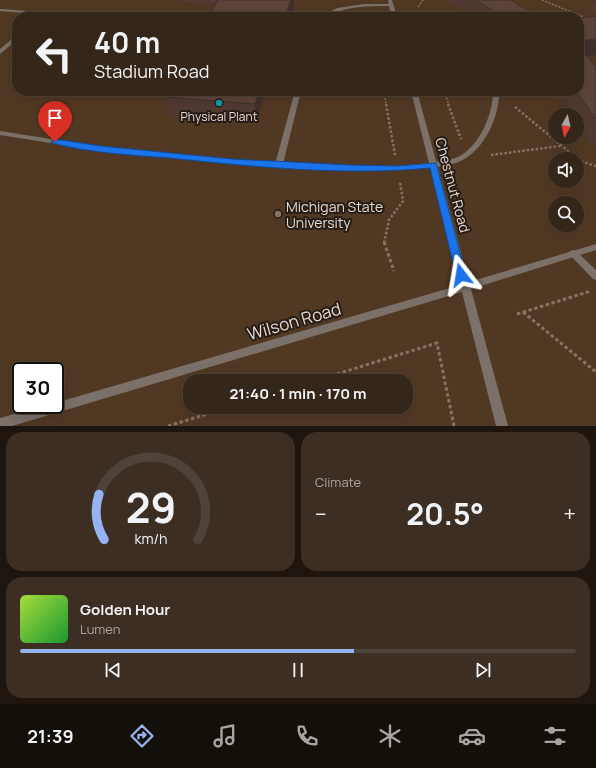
<!DOCTYPE html>
<meta charset="utf-8">
<style>
body{margin:0;font-family:Manrope,sans-serif;background:#3c2e22;color:#f1f3f6;height:100vh;display:flex;flex-direction:column;font-size:15px;white-space:nowrap}
*{box-sizing:border-box;margin:0}
p{font-size:13px;color:#a9a5a2}
.icon{flex:none;width:22px;height:22px;fill:none;stroke:currentColor;stroke-width:2;stroke-linecap:round;stroke-linejoin:round}
.map{position:relative;height:426px;overflow:hidden}
.side{display:flex;flex-direction:column;gap:6px;padding:6px;background:#1d150e;flex:1}
.side>*{flex:none}
.banner{position:absolute;left:12px;top:12px;width:572px;height:84px;border-radius:16px;box-shadow:0 4px 16px #0002,0 0 0 1px #4e4338;background:#342619;color:#f1f3f6;overflow:hidden}
.needle{width:26px;rotate:188deg}
.buttons{position:absolute;left:548px;top:108px;display:grid;gap:8px}
.buttons a{display:grid;place-items:center;width:36px;height:36px;border-radius:50%;background:#342619;box-shadow:0 4px 16px #0002,0 0 0 1px #4e4338;font-size:20px}
.speed{position:absolute;left:12px;top:362px;display:flex;gap:8px;font-size:20px;font-weight:700;text-align:center}
.speed>*{display:grid;place-content:center;width:52px;height:52px;border-radius:50%;background:#342619;box-shadow:0 4px 16px #0002,0 0 0 1px #4e4338;line-height:1}
.speed .limit{border:2px solid #111;border-radius:6px;background:#fff;color:#111}
.pin{position:absolute;display:grid;place-items:center;width:34px;height:34px;color:#fff;margin:-41px -17px;border-radius:50% 50% 50% 0;rotate:-45deg;box-shadow:0 0 4px #0007}
.pin .icon{rotate:45deg}
.me{position:absolute;width:44px;margin:-22px;rotate:346deg;stroke-linejoin:round;filter:drop-shadow(0 0 3px #0008)}
.turn{display:flex;align-items:center;gap:14px;height:84px;padding:0 16px;font-size:18px}
.turn .icon{width:52px;height:52px;stroke-width:2.5}
.turn b{display:block;font-size:28px;line-height:34px}
.big{font-size:30px;font-weight:700;line-height:1.1}
.side .widget{flex:1;display:flex;flex-direction:column;justify-content:center;gap:6px;min-width:0;padding:0 14px;border-radius:16px;background:#3c2e22}
.side .dial{align-items:center;gap:0}
.dial svg{height:104px;overflow:visible;fill:none;stroke:#4e4338;stroke-width:7;stroke-linecap:round;text-anchor:middle}
.dial text{fill:#f1f3f6;stroke:none}
.song{display:flex;align-items:center;gap:12px}
.cover{width:48px;height:48px;border-radius:6px;background:linear-gradient(135deg,hsl(80 70% 55%),hsl(130 70% 35%))}
.played{height:4px;border-radius:2px;background:linear-gradient(90deg,#95b2f1 60%,#4e4338 60%)}
.keys{display:flex;justify-content:space-around;direction:ltr}
.heat{display:flex;justify-content:space-between;align-items:center;font-size:22px;direction:ltr}
.side .tiles{flex:1;display:grid;gap:6px;grid-template-columns:1fr 1fr}
.widget:last-child{grid-column:span 2}
.trip{position:absolute;left:183px;top:374px;width:230px;height:40px;border-radius:16px;background:#342619;box-shadow:0 4px 16px #0002,0 0 0 1px #4e4338;font-weight:700;line-height:40px;text-align:center}
.menu{display:flex;height:64px;justify-content:space-around;align-items:center;background:#150f0a;color:#a9a5a2}
.menu .icon{width:28px;height:28px}
.menu .current{color:#95b2f1}
.menu b{font-size:18px;color:#f1f3f6}
.map>svg:first-child{display:block}
</style>
<div class="map">
<svg width="596" height="426" viewBox="0 0 596 426">
<rect width="100%" height="100%" fill="#453221"/>
<path fill="#513823" fill-rule="evenodd" d="M0,0H596V426H0ZM17,17H579V91H17ZM555,115H577V137H555ZM555,159H577V181H555ZM555,203H577V225H555ZM21,371H55V405H21ZM190,381H406V407H190Z"/>
<g fill="none" stroke-linecap="round" stroke-linejoin="round">
<g stroke="#847365" stroke-width="1.5" stroke-dasharray="2 1.5" stroke-linecap="butt">
<path d="M542,0L586,18"/>
<path d="M418,7L423,0"/>
<path d="M298,17L299,15L310,12"/>
<path d="M384,91L386,105"/>
<path d="M444,91L449,105"/>
</g>
<g stroke="#847365" stroke-width="2.5" stroke-dasharray="2.5 2" stroke-linecap="butt">
<path d="M386,104L395,155"/>
<path d="M448,104L461,139"/>
<path d="M515,107L580,161L596,166"/>
<path d="M491,155L560,146"/>
<path d="M384,243L389,220L403,201L400,182"/>
</g>
<g stroke="#847365" stroke-width="3" stroke-dasharray="3.5 2.5" stroke-linecap="butt">
<path d="M384,242L394,271"/>
<path d="M523,312L596,372"/>
<path d="M517,314L591,291"/>
<path d="M314,381L437,343L454,426"/>
<path d="M168,426L230,407"/>
</g>
<g fill="#7b7169" fill-rule="evenodd">
<path d="M364,4H391L393,5L391,6C376,6 361,6 347,9C338,11 330,17 320,17L337,8Z"/>
<path d="M0,9L43,12L115,13L117,14L115,15H44L42,17H36L39,14L0,11Z"/>
<path d="M394,15H409L412,17H391Z"/>
<path d="M17,35V40L0,54V49Z"/>
<path d="M295,91H301L283,164L279,166L275,164Z"/>
<path d="M493,91H499C500,114 486,146 466,158C460,162 453,164 446,165C441,166 435,168 430,167L429,165L430,163C439,161 449,161 458,157C480,146 493,114 493,91Z"/>
<path d="M573,250L576,251L596,270V280L593,279L570,255L569,253L570,251Z"/>
</g>
<g fill="#7b7169" fill-rule="evenodd">
<path d="M388,0H392L397,17H391Z"/>
<path d="M411,91H417L469,282L596,244V250L471,289L508,426H496L462,292L12,426H0V418L46,405H55V403L460,285L430,168L397,170H349L232,164L101,151L0,135V131L101,147L232,160L349,166H397L429,163Z"/>
</g>
</g>
<g fill="#503a32">
<path d="M183,0H294V8L291,17H208L216,4L183,2Z"/>
<path d="M445,0H510L540,17H472Z"/>
<path d="M596,0V12L594,10L595,9L592,7Z"/>
<path d="M596,16V55L588,56L596,67V142H590L577,123V115H572L555,91H579Z"/>
<path d="M17,54V75L10,60Z"/>
<path d="M169,91H266L256,122L170,115L166,97Z"/>
</g>
<g fill="#413029">
<path d="M291,0H294V8L291,17H285Z"/>
<path d="M596,39V55L579,58V41Z"/>
<path d="M259,91H266L256,122L255,104Z"/>
</g>
<g fill="#5d443a" stroke="#413029">
<path d="M218,0H291L285,17H208Z"/>
<path d="M475,0H510L540,17H503Z"/>
<path d="M596,16V39L579,41V18Z"/>
<path d="M579,46L596,67V119L576,91H579Z"/>
<path d="M17,54V61L10,60Z"/>
<path d="M169,91H259L255,104L166,97Z"/>
</g>
<path fill="#1a73e8" stroke="#114b97" d="M55,139L101,146L232,159L350,165L397,166L436,163L466,275L461,279L456,275L430,168C344,176 255,167 169,158C130,155 90,153 52,143L51,142Z"/>
<circle fill="#0f9aa8" stroke="#251c15" stroke-width="1.5" cx="219" cy="103" r="4"/>
<circle fill="#8d6e63" stroke="#251c15" stroke-width="1.5" cx="278" cy="214" r="4"/>
<g text-anchor="middle" dominant-baseline="central" stroke-width="4" stroke-linejoin="round" paint-order="stroke">
<g font-size="12" fill="#e7dad0" stroke="#251c15">
<text x="219" y="116">Physical Plant</text>
</g>
<g font-size="14" fill="#e7dad0" stroke="#251c15">
<text transform="translate(453 185) rotate(75)">Chestnut Road</text>
</g>
<g font-size="14" fill="#e7dad0" stroke="#251c15" text-anchor="start">
<text x="286" y="206">Michigan State<tspan x="286" dy="16">University</tspan></text>
</g>
<g font-size="17" fill="#e7dad0" stroke="#251c15">
<text transform="translate(294 321) rotate(-16)">Wilson Road</text>
</g>
</g>
</svg>
<div class="buttons">
<a><svg class="needle" viewBox="-14 -14 28 28"><path d="M0-13l5 13h-10z" fill="#e53935"/><path d="M0 13l5-13h-10z" fill="#a9a5a2"/></svg></a>
<a><svg class="icon" aria-label="sound" viewBox="0 0 24 24"><path d="M4 9h4l5-4v14l-5-4H4zM17 9q2 3 0 6"/></svg></a>
<a><svg class="icon" aria-label="search" viewBox="0 0 24 24"><circle cx="10" cy="10" r="6"/><path d="M15 15l6 6"/></svg></a>
</div>
<div class="speed"><div class="limit">30</div></div>
<div class="pin" style="left:55px;top:142px;background:#d93025"><svg class="icon" aria-label="arrive" viewBox="0 0 24 24"><path d="M6 21V4h12l-3 4 3 4H6"/></svg></div>
<svg class="me" style="left:461px;top:275px" viewBox="-20 -20 40 40"><path d="M0-17L14 15 0 8-14 15z" fill="#1a73e8" stroke="#fff" stroke-width="4"/></svg>
<div class="trip">21:40 · 1 min · 170 m</div>
<div class="banner">
<div class="turn"><svg class="icon" aria-label="left" viewBox="0 0 24 24"><path d="M17 20v-9H6M10 6l-5 5 5 5"/></svg><div><b>40 m</b>Stadium Road</div></div>
</div>
</div>
<section class="side">
<div class="tiles">
<div class="widget dial"><svg viewBox="0 0 100 80">
<path d="M14 69A42 42 0 1 1 86 69"/>
<path d="M14 69A42 42 0 0 1 10 34" stroke="#95b2f1"/>
<text x="50" y="56" font-size="32" font-weight="700">29</text>
<text x="50" y="72" font-size="11">km/h</text>
</svg></div>
<div class="widget"><p>Climate</p>
<div class="heat"><a>−</a><b class="big">20.5°</b><a>+</a></div>
</div>
<div class="widget">
<div class="song"><i class="cover"></i><div><b>Golden Hour</b><p>Lumen</p></div></div>
<div class="played"></div>
<div class="keys"><svg class="icon" aria-label="previous" viewBox="0 0 24 24"><path d="M18 5L8 12l10 7zM5 5v14"/></svg><svg class="icon" aria-label="pause" viewBox="0 0 24 24"><path d="M8 5v14M16 5v14"/></svg><svg class="icon" aria-label="next" viewBox="0 0 24 24"><path d="M6 5l10 7-10 7zM19 5v14"/></svg></div>
</div>
</div>
</section>
<nav class="menu">
<b>21:39</b>
<svg class="icon current" aria-label="directions" viewBox="0 0 24 24"><path d="M12 3l9 9-9 9-9-9zM9 14v-3h6M13 9l2 2-2 2"/></svg>
<svg class="icon" aria-label="music" viewBox="0 0 24 24"><path d="M9 18V5l10-2v13"/><circle cx="6" cy="18" r="3"/><circle cx="16" cy="16" r="3"/></svg>
<svg class="icon" aria-label="phone" viewBox="0 0 24 24"><path d="M5 4h4l2 5-3 2q2 4 5 5l2-3 5 2v4C11 20 4 13 5 4z"/></svg>
<svg class="icon" aria-label="climate" viewBox="0 0 24 24"><path d="M12 3v18M4 7l16 10M4 17L20 7"/></svg>
<svg class="icon" aria-label="car" viewBox="0 0 24 24"><path d="M5 17H2v-5l4-1 3-4h7l3 4 3 1v5h-3M9 17h6M6 11h13"/><circle cx="7" cy="17" r="2"/><circle cx="17" cy="17" r="2"/></svg>
<svg class="icon" aria-label="filters" viewBox="0 0 24 24"><path d="M4 7h16M4 17h16"/><circle cx="9" cy="7" r="2"/><circle cx="15" cy="17" r="2"/></svg>
</nav>
